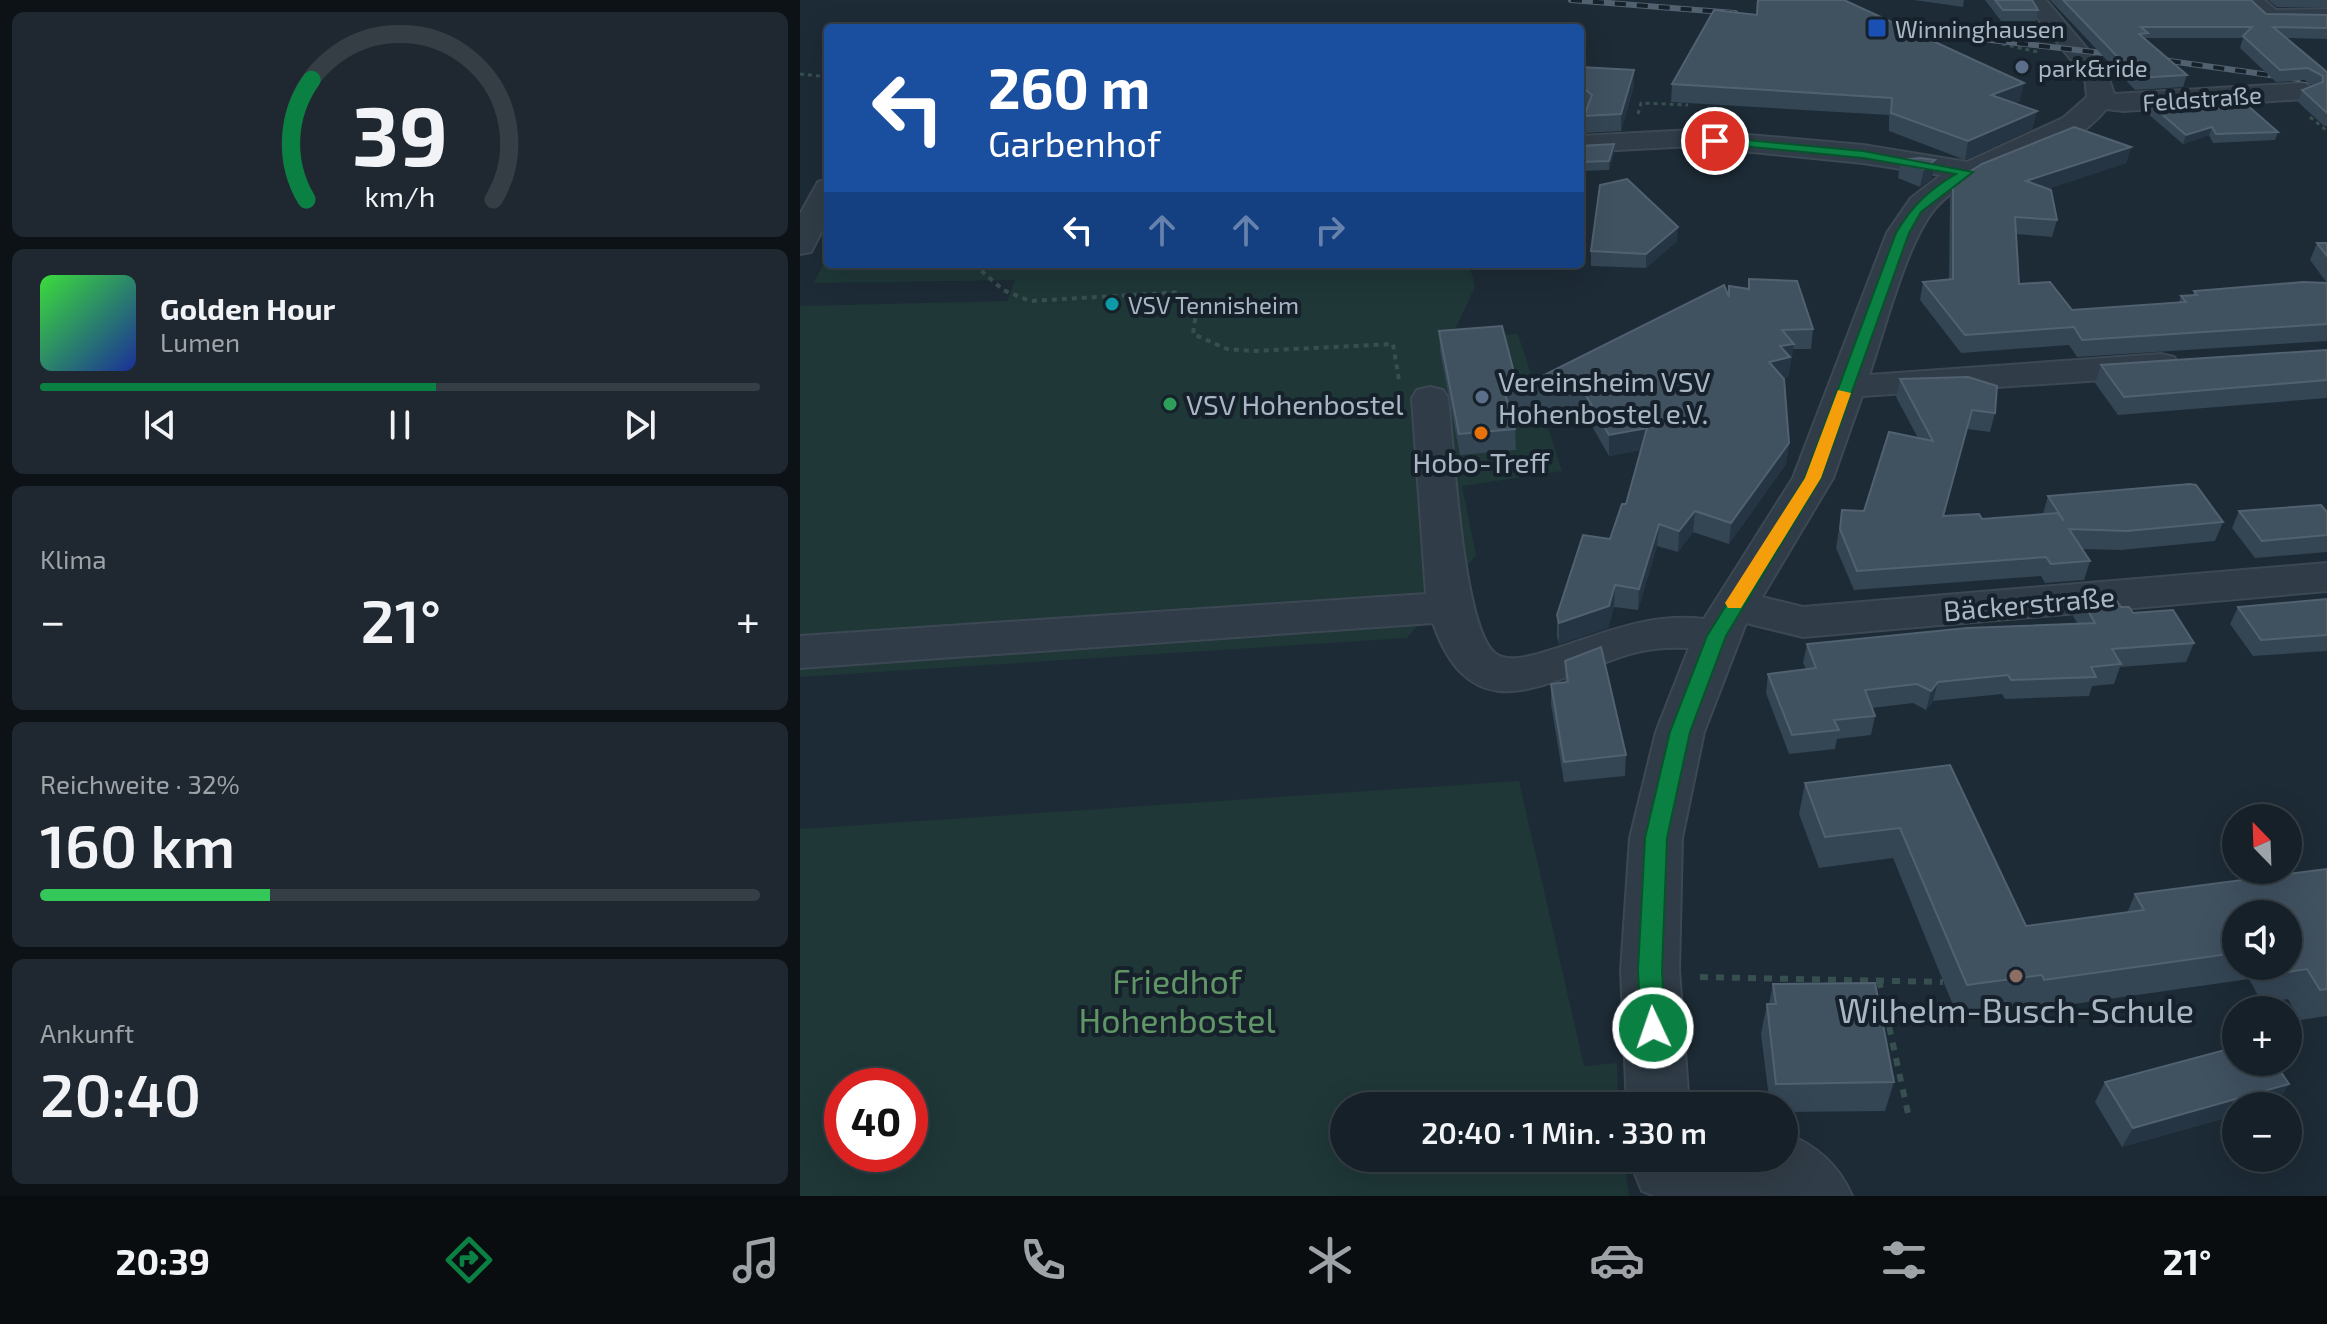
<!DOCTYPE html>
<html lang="de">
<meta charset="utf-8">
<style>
body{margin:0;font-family:"Exo 2",sans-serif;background:#1f2830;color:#f1f3f6;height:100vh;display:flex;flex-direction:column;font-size:30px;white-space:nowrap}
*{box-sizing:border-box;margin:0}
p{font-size:26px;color:#9ea3a8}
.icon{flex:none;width:44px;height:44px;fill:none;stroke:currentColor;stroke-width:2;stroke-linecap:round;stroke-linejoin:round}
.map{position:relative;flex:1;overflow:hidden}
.panel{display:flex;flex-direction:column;gap:12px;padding:12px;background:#0c1216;width:800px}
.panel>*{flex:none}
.top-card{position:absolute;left:24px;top:24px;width:760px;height:244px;border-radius:8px;box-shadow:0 8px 32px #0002,0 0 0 2px #353e45;background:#1a4fa0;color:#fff;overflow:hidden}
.needle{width:52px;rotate:337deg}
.tools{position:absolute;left:1422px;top:804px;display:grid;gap:16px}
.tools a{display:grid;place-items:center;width:80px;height:80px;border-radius:50%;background:#162028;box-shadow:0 8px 32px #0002,0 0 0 2px #353e45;font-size:40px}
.speed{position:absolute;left:24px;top:1068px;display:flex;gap:16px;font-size:40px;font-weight:700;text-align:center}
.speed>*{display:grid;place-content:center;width:104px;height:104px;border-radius:50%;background:#162028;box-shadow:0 8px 32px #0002,0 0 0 2px #353e45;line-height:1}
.speed .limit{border:12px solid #d22;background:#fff;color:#111}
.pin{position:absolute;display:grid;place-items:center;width:68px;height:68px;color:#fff;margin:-34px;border:4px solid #fff;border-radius:50%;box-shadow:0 2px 8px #0007}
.me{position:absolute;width:88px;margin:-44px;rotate:357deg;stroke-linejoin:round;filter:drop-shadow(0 0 6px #0008)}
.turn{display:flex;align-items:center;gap:28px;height:168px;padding:0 32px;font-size:36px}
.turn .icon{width:104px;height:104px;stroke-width:2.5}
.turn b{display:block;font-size:56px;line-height:68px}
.lanes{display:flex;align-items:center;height:76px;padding:0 32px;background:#0003;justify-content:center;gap:40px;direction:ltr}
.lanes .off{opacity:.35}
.big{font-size:60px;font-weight:600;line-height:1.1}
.panel .tile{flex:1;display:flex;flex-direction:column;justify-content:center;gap:12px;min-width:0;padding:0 28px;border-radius:12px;background:#1f2830}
.panel .dial{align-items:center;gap:0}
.dial svg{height:208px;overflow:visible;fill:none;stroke:#353e45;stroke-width:7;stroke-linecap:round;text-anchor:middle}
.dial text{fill:#f1f3f6;stroke:none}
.song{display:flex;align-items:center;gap:24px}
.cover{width:96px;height:96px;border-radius:12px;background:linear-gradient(135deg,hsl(120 70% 55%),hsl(230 70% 35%))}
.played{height:8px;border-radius:4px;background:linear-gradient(90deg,#0b8043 55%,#353e45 55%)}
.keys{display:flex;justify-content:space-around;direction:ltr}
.heat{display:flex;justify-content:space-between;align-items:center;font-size:44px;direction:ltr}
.charge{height:12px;border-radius:6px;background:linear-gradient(90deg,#34c759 32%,#353e45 0)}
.trip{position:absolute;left:530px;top:1092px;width:468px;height:80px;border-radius:40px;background:#162028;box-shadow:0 8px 32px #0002,0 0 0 2px #353e45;font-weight:600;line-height:80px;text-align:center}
.dock{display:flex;height:128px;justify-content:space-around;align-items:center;background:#090d10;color:#9ea3a8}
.dock .icon{width:56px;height:56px}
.dock .selected{color:#0b8043}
.dock b{font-size:36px;color:#f1f3f6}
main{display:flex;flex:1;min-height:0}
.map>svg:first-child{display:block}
</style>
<main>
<section class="panel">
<div class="tile dial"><svg viewBox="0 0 100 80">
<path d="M14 69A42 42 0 1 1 86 69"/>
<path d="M14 69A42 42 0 0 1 16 23" stroke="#0b8043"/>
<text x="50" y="56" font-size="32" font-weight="700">39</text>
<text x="50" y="72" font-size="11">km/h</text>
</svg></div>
<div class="tile">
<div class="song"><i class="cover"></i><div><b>Golden Hour</b><p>Lumen</p></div></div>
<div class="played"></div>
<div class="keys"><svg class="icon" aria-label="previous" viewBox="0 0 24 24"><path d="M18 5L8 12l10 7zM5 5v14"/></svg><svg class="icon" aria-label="pause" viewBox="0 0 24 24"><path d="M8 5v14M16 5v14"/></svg><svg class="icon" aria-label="next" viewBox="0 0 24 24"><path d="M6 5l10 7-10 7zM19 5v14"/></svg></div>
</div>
<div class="tile"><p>Klima</p>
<div class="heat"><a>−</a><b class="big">21°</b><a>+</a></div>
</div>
<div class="tile"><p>Reichweite · 32%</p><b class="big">160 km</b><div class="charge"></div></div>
<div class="tile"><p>Ankunft</p><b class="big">20:40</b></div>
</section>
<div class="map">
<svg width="1527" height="1196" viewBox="0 0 1527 1196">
<rect width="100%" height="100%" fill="#1d2b36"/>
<g fill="#1f3737" fill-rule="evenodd">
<path d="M28,254V264H669L675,287L651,338L718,334L762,471L662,486L676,555L607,638L0,677V306L207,301L215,280L14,283Z"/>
<path d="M719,781L784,1066L817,1063L818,1106H544V1158H824L829,1196H0V829ZM42,1086H110V1154H42Z"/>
</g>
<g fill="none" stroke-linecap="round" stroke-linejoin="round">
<defs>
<g id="minor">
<path d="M1223,0H1246L1306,71L1314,94L1504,83L1517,91L1504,99L1323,111L1306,109C1266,161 1182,159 1138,205C1107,238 1085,330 1069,375L1361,354L1374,357L1379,365L1374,373L1361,376L1062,396L1033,478L962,597L1003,607L1527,563V591L1003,637L946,623L904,732L882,838L879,970L889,1106H827L821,970L830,838L856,732L889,648C870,647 851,648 833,653C752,676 674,740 633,623L0,668V636L626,594L612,398L617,390L630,387L643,390L648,398C654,446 662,630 696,654C707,662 726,657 738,654C795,638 842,612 904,619L993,478L1087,233L1111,198L1141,175L1063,163L893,146L780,152V136L893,130L1063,145L1167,162L1263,118L1287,97L1285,77Z"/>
<path d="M1439,0H1464L1476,10L1527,9V23L1462,22Z"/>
<path d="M28,179V219L11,252L0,254V214L18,182Z"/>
<path d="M985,1133C1016,1145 1039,1165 1052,1196H855L842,1191L833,1169L838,1158H984Z"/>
</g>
</defs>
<use href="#minor" stroke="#3c4853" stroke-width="4"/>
<g stroke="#37504f" stroke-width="3" stroke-dasharray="4 4" stroke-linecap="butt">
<path d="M1202,44L1238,52"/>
<path d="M0,74L28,77"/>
<path d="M838,114L841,103L888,105"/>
<path d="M1510,117L1527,131"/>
</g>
<path stroke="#37504f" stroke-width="4" stroke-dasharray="5 5" stroke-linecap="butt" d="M174,264L203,290L230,301L380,292L396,313L393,334L427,349L453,351L593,344L599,380"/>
<g stroke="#37504f" stroke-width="6" stroke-dasharray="8 8" stroke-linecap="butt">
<path d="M900,977L1143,982"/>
<path d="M1079,980L1109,1118"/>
</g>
<use href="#minor" fill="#303c47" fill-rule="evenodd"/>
<defs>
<g id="rail">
<path d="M771,0L935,13"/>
<path d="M1086,28L1320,55"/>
<path d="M1348,58L1527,83"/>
</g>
</defs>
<use href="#rail" stroke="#52616f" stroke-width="6"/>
<use href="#rail" stroke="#16212b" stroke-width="4" stroke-dasharray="11" stroke-linecap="butt"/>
</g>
<g fill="#344554" fill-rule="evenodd">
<path d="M957,0H1044L1220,101L1214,103L1237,111L1232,129L1165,160L1089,131V115L871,102L872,84L956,14Z"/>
<path d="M1114,0H1164L1163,7Z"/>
<path d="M1185,0H1232L1238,10L1236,21H1201Z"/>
<path d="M1250,0H1451L1466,14L1527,15V39L1487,38L1527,72V126H1524L1498,102L1502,90L1514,86L1504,80L1476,82L1440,48L1443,38H1346V40L1387,75L1383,87L1335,90Z"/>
<path d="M1468,0H1527V7H1477Z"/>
<path d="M780,67L834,70V86L821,131L783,133L784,116L787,107L780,101Z"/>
<path d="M1350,104L1478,132L1475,140L1413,143L1409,135L1383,144L1347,113Z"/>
<path d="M780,146L814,153L809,170L780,171Z"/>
<path d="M1331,147L1326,163L1247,189L1257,220L1252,237L1216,234L1219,284L1272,310L1379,302L1381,296L1393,295L1394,291L1527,283L1510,260L1517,243H1527V341L1277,357L1269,345L1161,353L1120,300L1123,282L1149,279L1150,199L1153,182Z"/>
<path d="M1120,158L1132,178L1120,187L1098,178L1101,160Z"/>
<path d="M877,241L846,268L791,266V251Z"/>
<path d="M949,279L1013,329L1011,349H993L988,377L984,378L989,443L986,464L929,544L893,532L878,552L857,546L838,610L814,607L808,628L759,644L757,637V615L810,539L826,504L841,450L809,456L781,407L710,410L715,429L716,450L660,455L640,351L639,331L718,388L928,296L948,289Z"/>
<path d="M1527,351V398L1318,415L1295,383L1301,365Z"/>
<path d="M1100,379L1195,413L1190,432L1167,429L1144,516L1182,519L1243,514L1248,496L1423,522L1415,541L1321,550L1282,549L1290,561L1284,580L1245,583L1241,576L1054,590L1036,548L1042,510L1064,511L1118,438L1096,397Z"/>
<path d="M1439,511L1527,512V552L1455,558L1432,528Z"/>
<path d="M1280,597L1321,607L1394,643L1386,662L1320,667L1314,684L1292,686L1289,696L1205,699L1202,694L1133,701L1126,710L1113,703L1072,708L1075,716L1071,735L1037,739L1035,749L989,754L966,693L968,674L1006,669L1003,663L1007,644L1278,624L1273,616Z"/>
<path d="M1527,599V651L1453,656L1430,624L1438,607Z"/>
<path d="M765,661L826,755L825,776L764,782L751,704V684L765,682Z"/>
<path d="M1150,765L1226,926L1327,913L1335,894L1527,869V1016L1500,1020L1488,999L1462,1003L1449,979L1232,1010L1230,1004L1157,1015L1093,858L1019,868L999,814L1005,783ZM1436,914L1488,966H1436Z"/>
<path d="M973,984L1094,1082L1085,1111L984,1112V1106H970L961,1034L967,1004H969Z"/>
<path d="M1305,1082L1489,1084L1476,1104L1436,1106V1115L1322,1147L1295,1102Z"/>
</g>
<g fill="#253543">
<path d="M834,70V86L821,131V114Z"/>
<path d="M1224,83L1220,101L1187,112L1191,95Z"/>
<path d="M1237,111L1232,129L1165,160L1168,141Z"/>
<path d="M1412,127L1409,135L1383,144L1386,135Z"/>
<path d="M814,144V153L809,170V161Z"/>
<path d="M1331,147L1326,163L1222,197L1226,181Z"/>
<path d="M1135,160L1132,178L1120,187L1124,169Z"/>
<path d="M878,227L877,241L846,268V254Z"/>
<path d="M994,344L988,377L966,382L969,362L980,346Z"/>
<path d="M847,428L846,449L809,456V435Z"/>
<path d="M989,443L986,464L929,544L931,523Z"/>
<path d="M895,511L893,532L878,552L879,531Z"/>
<path d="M859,524L857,546L838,610L839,589Z"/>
<path d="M815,585L814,607L808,628L759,644V623Z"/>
<path d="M1138,682L1133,701L1126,710L1131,691Z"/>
<path d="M1489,1084L1476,1104L1468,1106H1436V1115L1322,1147L1333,1128Z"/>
</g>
<g fill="#405160" stroke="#516170" stroke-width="2">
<path d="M958,0H1044L1224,83L1191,95L1237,111L1168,141L1091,113L1092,98L872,84L914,10L957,15Z"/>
<path d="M1195,0H1232L1238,10H1203Z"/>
<path d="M1263,0H1451L1466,14L1527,15V28L1473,27L1527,72V113L1502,90L1523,82V76L1508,68L1480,70L1443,36L1452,27H1341L1348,33L1339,34L1387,75L1338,78Z"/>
<path d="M780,67L834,70L821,114L784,116L792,95L780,85Z"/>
<path d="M1439,98L1478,132L1416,134L1412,127L1386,135L1350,104Z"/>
<path d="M1274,127L1331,147L1226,181L1251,190L1257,220L1215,217L1219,284L1250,282L1272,310L1386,302L1381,296L1397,295L1394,291L1503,282L1527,283V324L1282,340L1274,327L1165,335L1123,282L1153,279V182L1182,164Z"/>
<path d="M814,144L809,161L780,162V146Z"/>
<path d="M1120,158L1135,160L1124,169L1101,160Z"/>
<path d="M827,179L878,227L846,254L791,251L800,185Z"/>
<path d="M1517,243H1527V256Z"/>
<path d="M949,279L997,281L1013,329L982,330L994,344L980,346L990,357L969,362L984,379L989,443L931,523L895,511L879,531L859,524L839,589L815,585L809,606L759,623L757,615L783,535L810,539L822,504H826L847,428L809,435L781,387L704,390L715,429L659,434L639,331L702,326L718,388L924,285L929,297V286L949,289Z"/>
<path d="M1527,350V380L1324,397L1301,365Z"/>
<path d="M1168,377L1197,386L1195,413L1172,410L1143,516L1179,514L1182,519L1258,513L1264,521L1248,496L1390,484L1396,485L1423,522L1327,531L1269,529L1290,561L1251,564L1246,557L1057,571L1040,529L1042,510L1064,511L1089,432L1133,441L1100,379Z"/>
<path d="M1521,505L1527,512V535L1462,541L1439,511Z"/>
<path d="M1312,594L1321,607H1329L1333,613L1373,610L1394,643L1312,649L1321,664L1291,667L1296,677L1211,680L1208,675L1138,682L1131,691L1117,684L1065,690L1075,716L1034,720L1039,730L992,735L968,674L1016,668L1007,644L1167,628L1295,623L1280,597Z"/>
<path d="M1527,599V635L1461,640L1438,607Z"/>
<path d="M801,647L826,755L764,762L751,684L768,682L765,661Z"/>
<path d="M1150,765L1226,926L1344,910L1335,894L1527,869V989L1520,990L1507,969L1481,973L1477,966H1488V914H1436V953L1244,980L1242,975L1167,985L1100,828L1025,837L1005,783Z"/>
<path d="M1075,983L1094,1082L976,1084L967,1004H976L973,984Z"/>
<path d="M1436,1047V1062H1474L1489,1084L1333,1128L1305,1082Z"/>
</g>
<path fill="#0b8043" stroke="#07532c" stroke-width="2" d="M915,137L1063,151L1173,172L1121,212L1109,233L1021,478L926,636L890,732L867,838L862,970L865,1028L862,1036L853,1039L844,1036L841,1028L838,970L845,838L870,732L907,636L1005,478L1096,233C1112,206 1129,190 1156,174L1063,158L911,143Z"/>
<path fill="#f59e0b" d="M1038,390L1051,393L1021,478L941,608H928L925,603L1005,478Z"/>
<rect fill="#1a4fb4" stroke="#16212b" stroke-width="3" x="1067" y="18" width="20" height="20" rx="4"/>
<g fill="#5c6f8a" stroke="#16212b" stroke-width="3">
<circle cx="1222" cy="67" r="8"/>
<circle cx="682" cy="397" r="8"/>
</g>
<circle fill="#0f9aa8" stroke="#16212b" stroke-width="3" cx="312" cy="304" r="8"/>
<circle fill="#2e9e5b" stroke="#16212b" stroke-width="3" cx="370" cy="404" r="8"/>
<circle fill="#e8710a" stroke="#16212b" stroke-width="3" cx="681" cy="433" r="8"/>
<circle fill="#8d6e63" stroke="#16212b" stroke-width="3" cx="1216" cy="976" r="8"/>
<g text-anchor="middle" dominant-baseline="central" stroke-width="8" stroke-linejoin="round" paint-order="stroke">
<g font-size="24" fill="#a9b7c5" stroke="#16212b" text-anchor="start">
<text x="1095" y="28">Winninghausen</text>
<text x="1238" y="67">park&amp;ride</text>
<text x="328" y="304">VSV Tennisheim</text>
</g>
<g font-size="24" fill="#a9b7c5" stroke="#16212b">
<text transform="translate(1402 98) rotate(-4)">Feldstraße</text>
</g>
<g font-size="28" fill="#a9b7c5" stroke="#16212b" text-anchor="start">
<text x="698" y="381">Vereinsheim VSV<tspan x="698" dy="32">Hohenbostel e.V.</tspan></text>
<text x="386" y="404">VSV Hohenbostel</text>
<text x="681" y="462" text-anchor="middle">Hobo-Treff</text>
</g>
<g font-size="28" fill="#a9b7c5" stroke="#16212b">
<text transform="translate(1229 603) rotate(-5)">Bäckerstraße</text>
</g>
<g font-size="34" fill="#609666" stroke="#16212b">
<text x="377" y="980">Friedhof<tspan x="377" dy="39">Hohenbostel</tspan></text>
</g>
<g font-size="34" fill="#a9b7c5" stroke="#16212b">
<text x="1216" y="1009">Wilhelm-Busch-Schule</text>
</g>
</g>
</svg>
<div class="tools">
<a><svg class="needle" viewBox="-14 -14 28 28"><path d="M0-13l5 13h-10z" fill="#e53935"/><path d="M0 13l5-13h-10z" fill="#9ea3a8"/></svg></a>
<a><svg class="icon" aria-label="sound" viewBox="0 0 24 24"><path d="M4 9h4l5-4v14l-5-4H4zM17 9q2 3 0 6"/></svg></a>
<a>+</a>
<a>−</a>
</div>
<div class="speed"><div class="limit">40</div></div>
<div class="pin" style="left:915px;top:141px;background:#d93025"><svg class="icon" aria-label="arrive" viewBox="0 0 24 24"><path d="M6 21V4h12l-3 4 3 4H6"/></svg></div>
<svg class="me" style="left:853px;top:1028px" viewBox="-20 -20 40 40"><circle r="17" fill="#0b8043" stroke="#fff" stroke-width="3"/><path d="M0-11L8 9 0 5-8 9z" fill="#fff"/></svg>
<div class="trip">20:40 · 1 Min. · 330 m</div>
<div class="top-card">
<div class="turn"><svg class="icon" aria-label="left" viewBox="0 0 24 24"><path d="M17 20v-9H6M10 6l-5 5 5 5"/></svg><div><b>260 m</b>Garbenhof</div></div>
<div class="lanes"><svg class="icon" aria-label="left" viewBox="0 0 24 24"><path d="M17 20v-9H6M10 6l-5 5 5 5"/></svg><svg class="icon off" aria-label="ahead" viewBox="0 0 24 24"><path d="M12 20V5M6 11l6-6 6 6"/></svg><svg class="icon off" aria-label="ahead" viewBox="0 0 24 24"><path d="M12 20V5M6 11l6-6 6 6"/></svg><svg class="icon off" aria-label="right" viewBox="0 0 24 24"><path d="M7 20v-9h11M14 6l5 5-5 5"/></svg></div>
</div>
</div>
</main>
<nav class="dock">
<b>20:39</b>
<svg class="icon selected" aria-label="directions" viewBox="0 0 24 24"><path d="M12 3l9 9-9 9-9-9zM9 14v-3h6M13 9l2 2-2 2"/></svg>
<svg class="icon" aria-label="music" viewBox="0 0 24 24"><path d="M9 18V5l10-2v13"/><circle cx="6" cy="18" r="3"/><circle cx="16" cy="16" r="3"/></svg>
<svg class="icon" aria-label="phone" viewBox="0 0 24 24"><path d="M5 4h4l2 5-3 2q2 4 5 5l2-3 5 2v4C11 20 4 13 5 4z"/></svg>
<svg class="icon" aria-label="climate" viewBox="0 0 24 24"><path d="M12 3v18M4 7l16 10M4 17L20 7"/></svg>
<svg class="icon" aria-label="car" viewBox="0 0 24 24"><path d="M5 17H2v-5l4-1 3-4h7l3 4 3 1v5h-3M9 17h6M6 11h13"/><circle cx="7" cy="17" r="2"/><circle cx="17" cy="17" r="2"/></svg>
<svg class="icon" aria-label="filters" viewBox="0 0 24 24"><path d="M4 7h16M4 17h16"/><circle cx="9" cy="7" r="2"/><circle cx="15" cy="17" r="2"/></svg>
<b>21°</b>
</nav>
